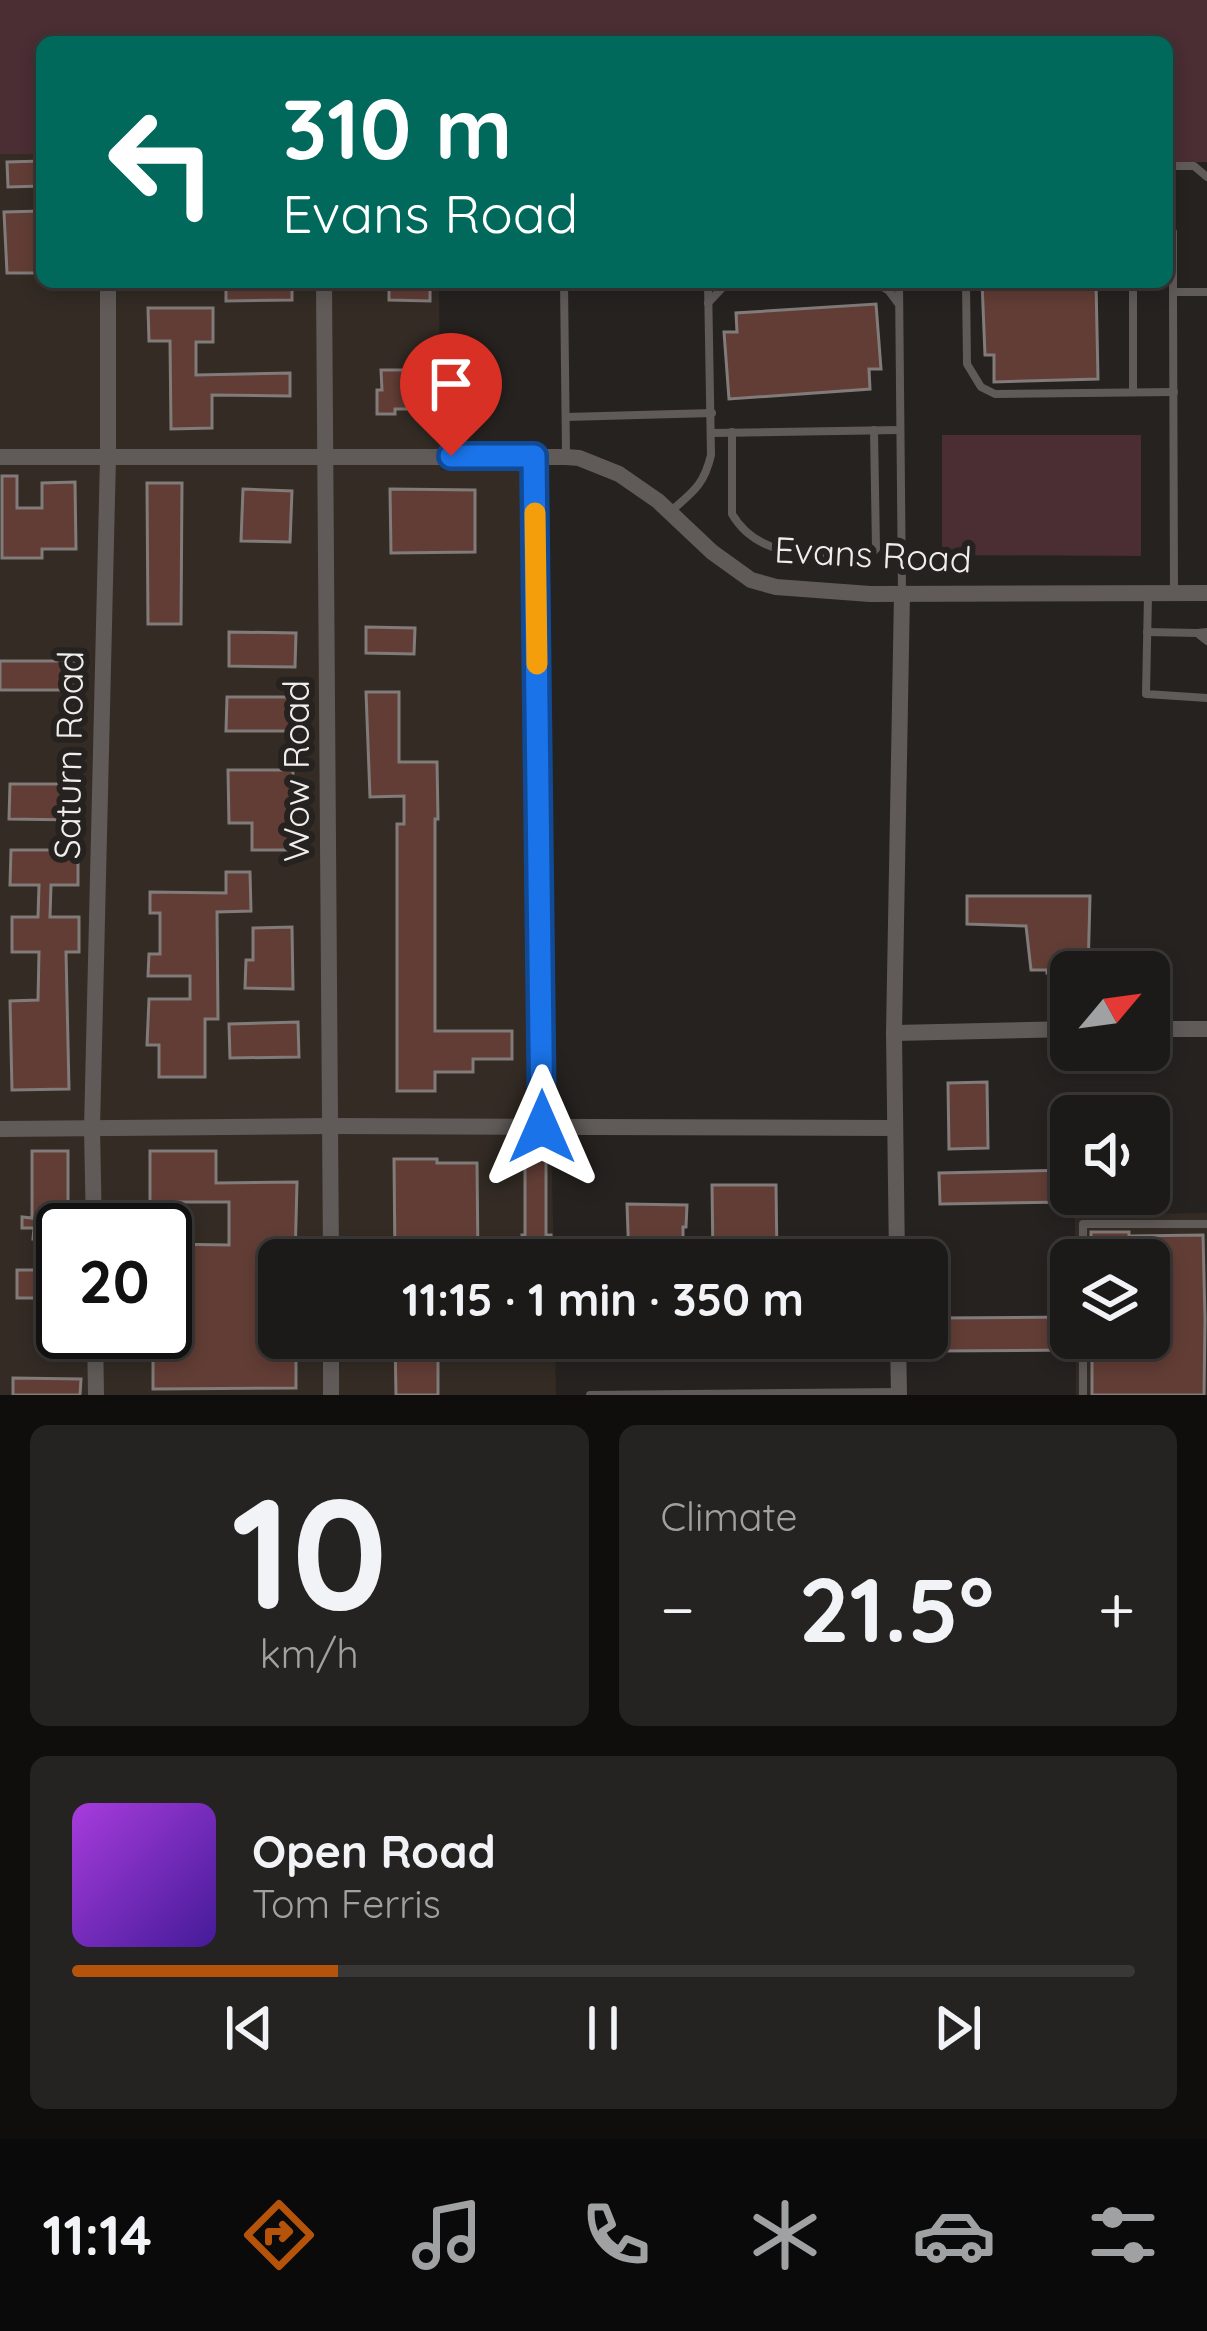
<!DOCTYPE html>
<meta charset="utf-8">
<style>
body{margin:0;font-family:Quicksand,sans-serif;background:#252321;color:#f1f3f6;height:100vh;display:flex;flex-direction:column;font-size:45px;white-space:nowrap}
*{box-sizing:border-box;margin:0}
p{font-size:39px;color:#a0a1a2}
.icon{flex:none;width:66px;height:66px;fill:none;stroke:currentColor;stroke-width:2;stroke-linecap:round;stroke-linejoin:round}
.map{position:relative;height:1395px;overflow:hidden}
.details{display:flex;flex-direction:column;gap:30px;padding:30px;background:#0f0e0d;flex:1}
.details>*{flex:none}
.guide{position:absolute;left:36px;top:36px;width:1137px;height:252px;border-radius:18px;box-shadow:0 6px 18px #0003,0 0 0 3px #3a3837;background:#00695c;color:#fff;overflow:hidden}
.needle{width:78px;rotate:61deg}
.fabs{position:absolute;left:1050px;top:951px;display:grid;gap:24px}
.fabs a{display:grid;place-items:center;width:120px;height:120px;border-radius:18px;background:#1c1a18;box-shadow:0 6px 18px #0003,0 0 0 3px #3a3837;font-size:60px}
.speed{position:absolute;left:36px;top:1203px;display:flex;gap:24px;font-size:60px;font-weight:700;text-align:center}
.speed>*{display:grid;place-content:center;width:156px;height:156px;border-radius:50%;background:#1c1a18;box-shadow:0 6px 18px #0003,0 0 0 3px #3a3837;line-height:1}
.speed .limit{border:6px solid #111;border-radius:18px;background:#fff;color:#111}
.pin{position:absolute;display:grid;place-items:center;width:102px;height:102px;color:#fff;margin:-123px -51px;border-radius:50% 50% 50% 0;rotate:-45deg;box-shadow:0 0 12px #0007}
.pin .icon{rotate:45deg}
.me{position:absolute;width:132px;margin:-66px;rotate:0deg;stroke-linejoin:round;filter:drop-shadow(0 0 9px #0008)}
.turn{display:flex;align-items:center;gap:42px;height:252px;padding:0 48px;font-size:54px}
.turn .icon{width:156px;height:156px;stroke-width:2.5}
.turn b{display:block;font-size:84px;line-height:102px}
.big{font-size:90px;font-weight:700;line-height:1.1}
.details .widget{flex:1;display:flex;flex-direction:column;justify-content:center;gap:18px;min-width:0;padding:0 42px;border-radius:18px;background:#252321}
.details .dial{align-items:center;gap:0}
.dial b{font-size:156px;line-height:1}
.song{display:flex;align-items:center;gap:36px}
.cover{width:144px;height:144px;border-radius:18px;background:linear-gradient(135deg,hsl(280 70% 55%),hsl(260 70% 35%))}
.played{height:12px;border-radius:6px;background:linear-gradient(90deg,#b45309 25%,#3a3837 25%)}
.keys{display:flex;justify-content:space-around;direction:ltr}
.heat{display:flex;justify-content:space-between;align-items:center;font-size:66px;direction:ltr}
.details .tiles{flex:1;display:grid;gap:30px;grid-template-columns:1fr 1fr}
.widget:last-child{grid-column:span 2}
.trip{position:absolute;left:258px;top:1239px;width:690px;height:120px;border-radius:18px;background:#1c1a18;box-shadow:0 6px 18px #0003,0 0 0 3px #3a3837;font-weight:700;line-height:120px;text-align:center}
.tab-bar{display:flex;height:192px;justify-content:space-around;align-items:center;background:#0b0a0a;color:#a0a1a2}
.tab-bar .icon{width:84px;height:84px}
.tab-bar .current{color:#b45309}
.tab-bar b{font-size:54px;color:#f1f3f6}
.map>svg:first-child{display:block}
</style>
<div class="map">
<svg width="1207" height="1395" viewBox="0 0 1207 1395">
<rect width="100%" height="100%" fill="#262220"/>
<g fill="#332b24" fill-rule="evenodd">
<path d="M0,154H42V282H439L441,470H526L529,1136L551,1138L554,1260H279V1338H555L556,1395H0ZM63,1230H165V1332H63Z"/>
<path d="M1207,1213V1395H1076V1338H1149V1260H1075V1215Z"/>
</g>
<g fill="#4b2d34">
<path d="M0,0H1207V162H1167V42H42V154H0Z"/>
<path d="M942,435H1141V556L942,555Z"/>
</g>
<g fill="#613d35" stroke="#817b7a" stroke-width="3">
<path d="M42,161V186L8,187L7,162Z"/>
<path d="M42,211V273H7L4,212Z"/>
<path d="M226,282H292V300L226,301Z"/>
<path d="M389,282H430V301L389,300Z"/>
<path d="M982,282H1096L1098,379L994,382V355H985Z"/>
<path d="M876,304L881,369H869L870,389L729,399L724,332H737L736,313Z"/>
<path d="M148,308H213V342H196V375L290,373V396L212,395V428L171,429L170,341H149Z"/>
<path d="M381,370H434V409H395V414H377V390H382Z"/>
<path d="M2,476H17V508H42V483L75,482L76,549H42V558H2Z"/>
<path d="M147,483H182L181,624H148Z"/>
<path d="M243,489L292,491L290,542L241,541Z"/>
<path d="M390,489L475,490V552L391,553Z"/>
<path d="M366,627L415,628L414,654L366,653Z"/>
<path d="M229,632L296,633L295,667L229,666Z"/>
<rect x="0" y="661" width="78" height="29"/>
<path d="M366,692H399V762H437L438,819H435V1031H512V1059H473V1072H435V1091H397V824H404V796L370,797Z"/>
<path d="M227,697H295L294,731H226Z"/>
<path d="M228,770H293L291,850H252V823H229Z"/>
<path d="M10,784H78V820L9,819Z"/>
<path d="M11,850H78V885H51L50,917H79V952H66L69,1089L12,1090L10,1001L38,1000L39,952H12V917H38L39,885H10Z"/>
<path d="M226,872H250L251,911L217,912L218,1019H205V1077H159V1045H147L149,999H190V976H148L149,954H160V913H150V892L226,893Z"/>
<path d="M967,896H1090L1088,972L1047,973V970H1031L1026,926L967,924Z"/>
<path d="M292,927L293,989L245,988L246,960H253V928Z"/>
<path d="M298,1022L299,1057L230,1058L229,1024Z"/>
<path d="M987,1082L988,1148L949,1149L948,1083Z"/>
<path d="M32,1151H68V1219H80V1230H63V1240L33,1239L34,1228H22V1217L32,1218Z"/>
<path d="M150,1151H216V1183L297,1182L295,1260H279V1338H296V1388L153,1389V1332H165V1244L229,1245V1202H150Z"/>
<path d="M394,1159H437V1163H477L478,1260H395Z"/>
<path d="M525,1160H546V1235H551V1260H522V1235H525Z"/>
<path d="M1069,1170V1202L940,1204L939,1173Z"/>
<path d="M712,1185H776L777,1260H713Z"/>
<path d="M627,1204L687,1205L686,1227H683V1260H629Z"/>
<path d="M1091,1232H1129V1236L1203,1235L1205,1319L1204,1395H1092V1341L1149,1340V1260H1091Z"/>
<rect x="17" y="1270" width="46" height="28"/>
<path d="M1071,1317L1073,1350L938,1351V1318Z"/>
<path d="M395,1338H438V1395H396Z"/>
<path d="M13,1378L81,1379L80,1395H13Z"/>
</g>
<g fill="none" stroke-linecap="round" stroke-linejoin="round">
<g stroke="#605b58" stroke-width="8">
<path d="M1167,166H1194L1207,177"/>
<path d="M1167,219L1173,232V292"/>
<path d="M564,282L566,454"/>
<path d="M899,282L902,593"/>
<path d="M966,282L967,364L981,387L995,394L1174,392"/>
<path d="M1133,282V392"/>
<path d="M708,303L723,287L731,284H878L889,291L898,303"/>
<path d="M566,417L712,413"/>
<path d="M732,432V514C760,562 820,554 868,555L876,549L874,430"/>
<path d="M711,433L899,430"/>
<path d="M534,457L542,1126"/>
<path d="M671,511C693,492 704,485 711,455L708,282"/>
<path d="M1174,593L1173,292H1207"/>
<path d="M1148,595L1146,694L1207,698"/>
<path d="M1147,632L1197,633"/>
<path d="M1207,632L1197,633L1207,641"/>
<path d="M1083,1260V1224H1207"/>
<path d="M1083,1338V1395"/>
<path d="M590,1395L897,1392"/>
</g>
<g stroke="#605b58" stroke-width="16">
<path d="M324,282L331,1260"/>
<path d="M0,457H566L579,458L619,474L658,501L712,552L751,580L776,587L870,594L1207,593"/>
<path d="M1149,1029H1207"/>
<path d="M894,1033L1071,1029"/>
<path d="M0,1129L331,1126L895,1128"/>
<path d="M94,1230L92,1129L108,457V282"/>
<path d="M897,1260L894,1033L902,594"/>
<path d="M95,1332L96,1395"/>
<path d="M331,1338V1395"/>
<path d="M898,1338L899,1395"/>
</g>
</g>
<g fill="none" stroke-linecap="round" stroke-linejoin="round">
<defs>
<path id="route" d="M451,456H534L542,1127"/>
</defs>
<use href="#route" stroke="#114b97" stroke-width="30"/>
<use href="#route" stroke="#1a73e8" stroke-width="21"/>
<path stroke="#f59e0b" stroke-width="21" d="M535,513L537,664"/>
</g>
<g text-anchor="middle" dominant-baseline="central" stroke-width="12" stroke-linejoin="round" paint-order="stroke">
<g font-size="36" fill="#f0eeec" stroke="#262220">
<text transform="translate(873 554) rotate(3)">Evans Road</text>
<text transform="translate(68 755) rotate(-89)">Saturn Road</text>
<text transform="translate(295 771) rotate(-90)">Wow Road</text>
</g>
</g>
</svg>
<div class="fabs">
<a><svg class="needle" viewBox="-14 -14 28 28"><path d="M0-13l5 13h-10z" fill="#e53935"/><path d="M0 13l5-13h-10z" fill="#a0a1a2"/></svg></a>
<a><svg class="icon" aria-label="sound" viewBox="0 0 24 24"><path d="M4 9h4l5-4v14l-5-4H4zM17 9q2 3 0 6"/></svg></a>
<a><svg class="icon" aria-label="layers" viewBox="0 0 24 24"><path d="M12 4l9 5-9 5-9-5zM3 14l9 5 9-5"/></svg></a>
</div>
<div class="speed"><div class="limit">20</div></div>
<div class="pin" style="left:451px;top:456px;background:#d93025"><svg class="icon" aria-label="arrive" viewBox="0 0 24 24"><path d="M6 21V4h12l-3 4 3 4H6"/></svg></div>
<svg class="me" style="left:542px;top:1127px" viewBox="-20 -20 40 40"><path d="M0-17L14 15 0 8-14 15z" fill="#1a73e8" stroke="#fff" stroke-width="4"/></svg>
<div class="trip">11:15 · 1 min · 350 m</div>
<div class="guide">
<div class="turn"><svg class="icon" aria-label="left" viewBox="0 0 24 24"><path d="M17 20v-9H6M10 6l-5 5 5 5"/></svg><div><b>310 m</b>Evans Road</div></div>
</div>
</div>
<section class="details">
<div class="tiles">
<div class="widget dial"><b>10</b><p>km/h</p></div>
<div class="widget"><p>Climate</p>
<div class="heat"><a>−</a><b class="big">21.5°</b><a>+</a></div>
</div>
<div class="widget">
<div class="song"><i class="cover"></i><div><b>Open Road</b><p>Tom Ferris</p></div></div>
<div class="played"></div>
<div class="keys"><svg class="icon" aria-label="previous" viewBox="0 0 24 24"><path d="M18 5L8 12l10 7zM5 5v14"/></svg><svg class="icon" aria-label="pause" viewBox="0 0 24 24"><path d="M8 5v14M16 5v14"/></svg><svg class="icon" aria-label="next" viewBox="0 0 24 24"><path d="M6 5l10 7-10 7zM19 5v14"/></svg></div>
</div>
</div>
</section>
<nav class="tab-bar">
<b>11:14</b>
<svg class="icon current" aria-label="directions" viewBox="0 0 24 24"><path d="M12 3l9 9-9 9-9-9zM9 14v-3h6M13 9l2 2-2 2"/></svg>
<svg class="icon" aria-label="music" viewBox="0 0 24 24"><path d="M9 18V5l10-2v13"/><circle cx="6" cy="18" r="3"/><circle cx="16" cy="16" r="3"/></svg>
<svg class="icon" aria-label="phone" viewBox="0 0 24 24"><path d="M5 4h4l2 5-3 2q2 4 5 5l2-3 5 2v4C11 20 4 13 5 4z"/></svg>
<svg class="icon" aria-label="climate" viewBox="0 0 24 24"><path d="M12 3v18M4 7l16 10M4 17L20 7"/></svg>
<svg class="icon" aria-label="car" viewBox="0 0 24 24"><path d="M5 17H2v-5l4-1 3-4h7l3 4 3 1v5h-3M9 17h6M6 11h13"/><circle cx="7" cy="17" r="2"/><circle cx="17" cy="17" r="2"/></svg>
<svg class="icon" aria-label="filters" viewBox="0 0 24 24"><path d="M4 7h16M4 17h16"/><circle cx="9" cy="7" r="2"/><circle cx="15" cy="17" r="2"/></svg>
</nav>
